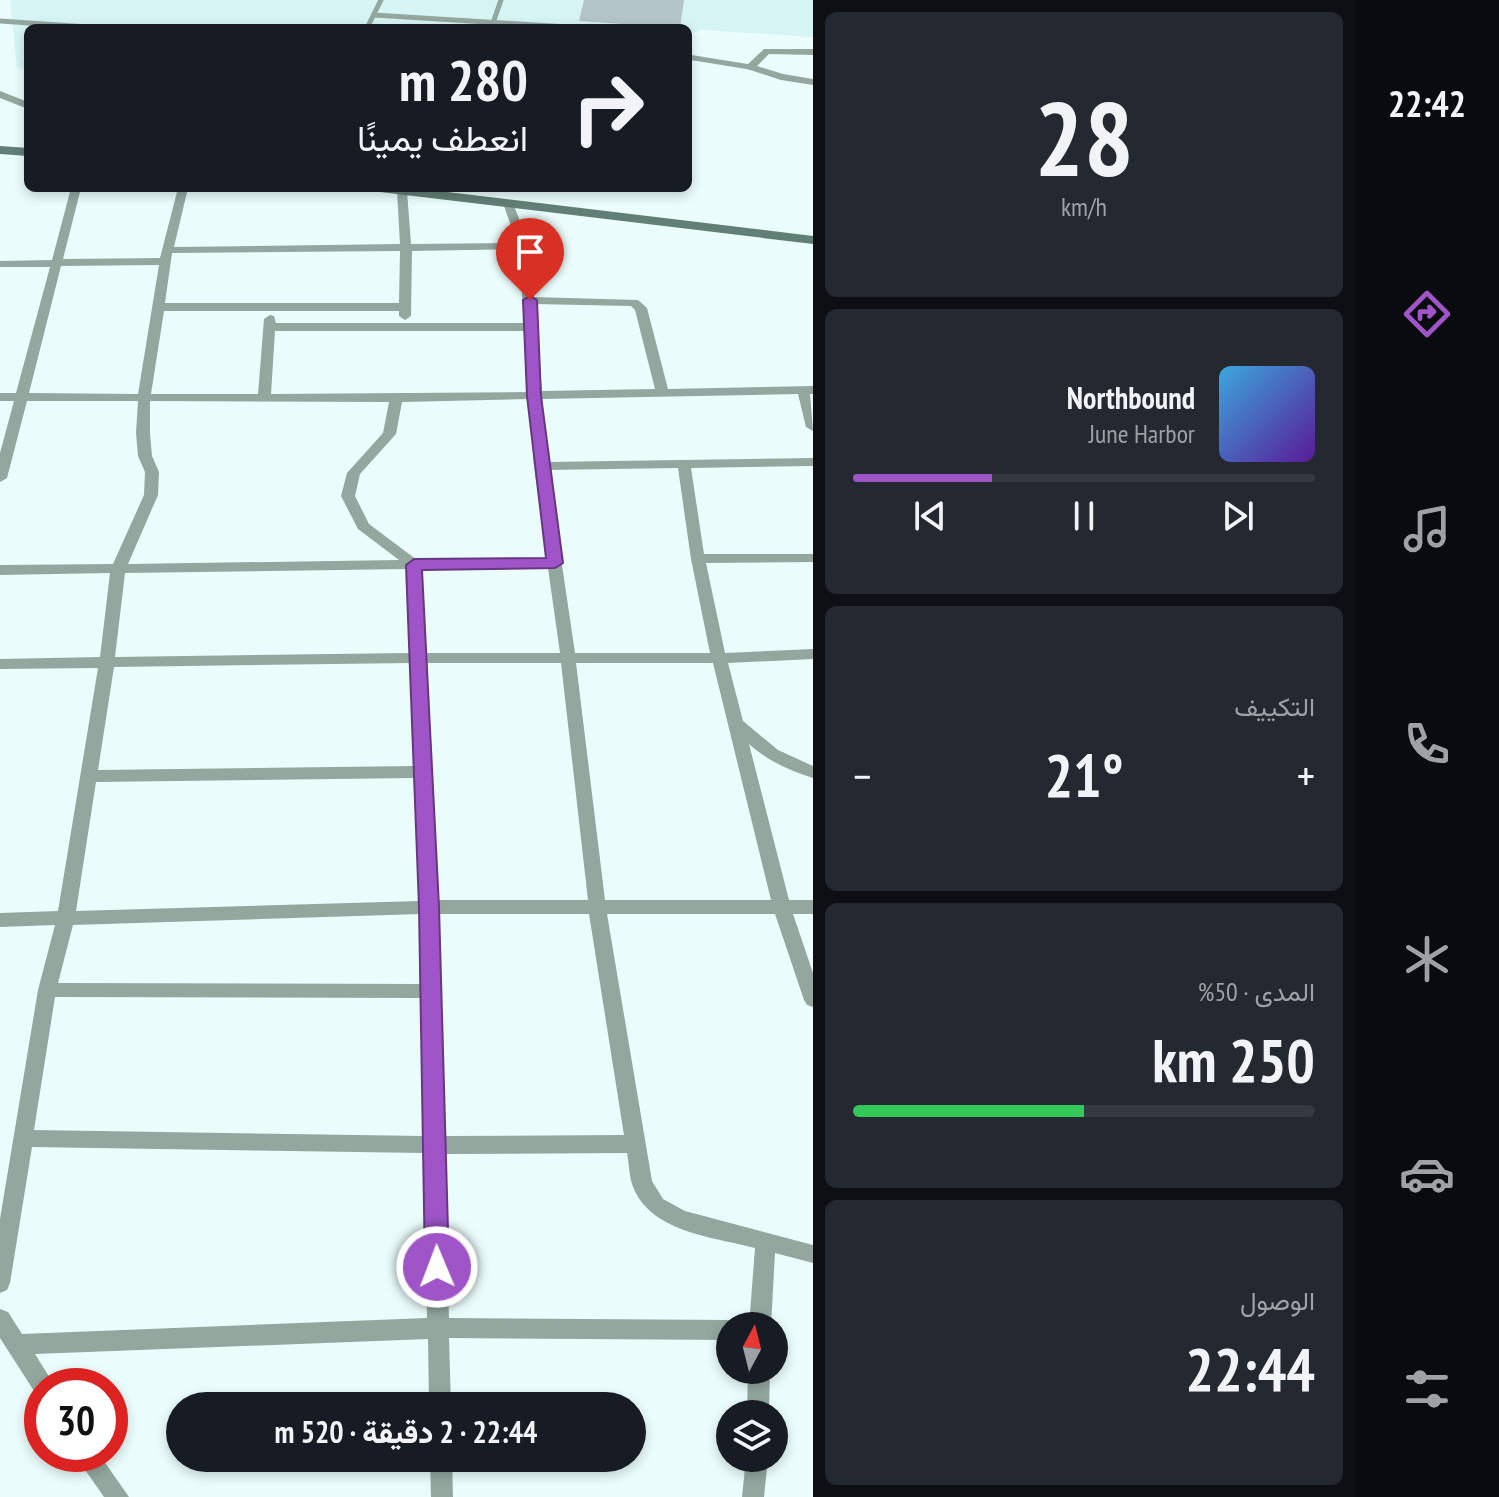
<!DOCTYPE html>
<html lang="ar">
<meta charset="utf-8">
<style>
body{margin:0;font-family:"PT Sans Narrow",Vazirmatn,sans-serif;background:#242831;color:#f1f3f6;direction:rtl;height:100vh;display:flex;flex-direction:column;font-size:30px;white-space:nowrap}
*{box-sizing:border-box;margin:0}
p{font-size:26px;color:#9ea1a6}
.icon{flex:none;width:44px;height:44px;fill:none;stroke:currentColor;stroke-width:2;stroke-linecap:round;stroke-linejoin:round}
.map{position:relative;flex:1;overflow:hidden;direction:ltr}
.sheet{display:flex;flex-direction:column;gap:12px;padding:12px;background:#0d0f14;width:542px}
.sheet>*{flex:none}
.hud{position:absolute;left:24px;top:24px;width:668px;height:168px;border-radius:12px;box-shadow:0 4px 12px #0003;direction:rtl;background:#171b24;color:#f1f3f6;overflow:hidden}
.needle{width:52px;rotate:7deg}
.fabs{position:absolute;left:716px;top:1312px;display:grid;gap:16px}
.fabs a{display:grid;place-items:center;width:72px;height:72px;border-radius:50%;background:#171b24;box-shadow:0 4px 12px #0003;font-size:40px}
.speed{position:absolute;left:24px;top:1368px;display:flex;gap:16px;font-size:40px;font-weight:700;text-align:center}
.speed>*{display:grid;place-content:center;width:104px;height:104px;border-radius:50%;background:#171b24;box-shadow:0 4px 12px #0003;line-height:1}
.speed .limit{border:12px solid #d22;background:#fff;color:#111}
.pin{position:absolute;display:grid;place-items:center;width:68px;height:68px;color:#fff;margin:-82px -34px;border-radius:50% 50% 50% 0;rotate:-45deg;box-shadow:0 0 8px #0007}
.pin .icon{rotate:45deg}
.me{position:absolute;width:88px;margin:-44px;rotate:359deg;stroke-linejoin:round;filter:drop-shadow(0 0 6px #0008)}
.turn{display:flex;align-items:center;gap:28px;height:168px;padding:0 32px;font-size:36px}
.turn .icon{width:104px;height:104px;stroke-width:2.5}
.turn b{display:block;font-size:56px;line-height:68px}
.big{font-size:60px;font-weight:800;line-height:1.1}
.sheet .widget{flex:1;display:flex;flex-direction:column;justify-content:center;gap:12px;min-width:0;padding:0 28px;border-radius:12px;background:#242831}
.sheet .dial{align-items:center;gap:0}
.dial b{font-size:104px;line-height:1}
.song{display:flex;align-items:center;gap:24px}
.cover{width:96px;height:96px;border-radius:12px;background:linear-gradient(135deg,hsl(200 70% 55%),hsl(270 70% 35%))}
.played{height:8px;border-radius:4px;background:linear-gradient(90deg,#9f55c8 30%,#363941 30%)}
.keys{display:flex;justify-content:space-around;direction:ltr}
.heat{display:flex;justify-content:space-between;align-items:center;font-size:44px;direction:ltr}
.charge{height:12px;border-radius:6px;background:linear-gradient(90deg,#34c759 50%,#363941 0)}
.trip{position:absolute;left:166px;top:1392px;width:480px;height:80px;border-radius:40px;background:#171b24;box-shadow:0 4px 12px #0003;font-weight:800;line-height:80px;text-align:center;direction:rtl}
main{display:flex;flex:1;min-height:0}
.menu{display:flex;flex-direction:column;width:144px;justify-content:space-around;align-items:center;background:#090b0e;color:#9ea1a6}
.menu .icon{width:56px;height:56px}
.menu .current{color:#9f55c8}
.menu b{font-size:36px;color:#f1f3f6}
.map>svg:first-child{display:block}
</style>
<main>
<nav class="menu">
<b>22:42</b>
<svg class="icon current" aria-label="directions" viewBox="0 0 24 24"><path d="M12 3l9 9-9 9-9-9zM9 14v-3h6M13 9l2 2-2 2"/></svg>
<svg class="icon" aria-label="music" viewBox="0 0 24 24"><path d="M9 18V5l10-2v13"/><circle cx="6" cy="18" r="3"/><circle cx="16" cy="16" r="3"/></svg>
<svg class="icon" aria-label="phone" viewBox="0 0 24 24"><path d="M5 4h4l2 5-3 2q2 4 5 5l2-3 5 2v4C11 20 4 13 5 4z"/></svg>
<svg class="icon" aria-label="climate" viewBox="0 0 24 24"><path d="M12 3v18M4 7l16 10M4 17L20 7"/></svg>
<svg class="icon" aria-label="car" viewBox="0 0 24 24"><path d="M5 17H2v-5l4-1 3-4h7l3 4 3 1v5h-3M9 17h6M6 11h13"/><circle cx="7" cy="17" r="2"/><circle cx="17" cy="17" r="2"/></svg>
<svg class="icon" aria-label="filters" viewBox="0 0 24 24"><path d="M4 7h16M4 17h16"/><circle cx="9" cy="7" r="2"/><circle cx="15" cy="17" r="2"/></svg>
</nav>
<section class="sheet">
<div class="widget dial"><b>28</b><p>km/h</p></div>
<div class="widget">
<div class="song"><i class="cover"></i><div><b>Northbound</b><p>June Harbor</p></div></div>
<div class="played"></div>
<div class="keys"><svg class="icon" aria-label="previous" viewBox="0 0 24 24"><path d="M18 5L8 12l10 7zM5 5v14"/></svg><svg class="icon" aria-label="pause" viewBox="0 0 24 24"><path d="M8 5v14M16 5v14"/></svg><svg class="icon" aria-label="next" viewBox="0 0 24 24"><path d="M6 5l10 7-10 7zM19 5v14"/></svg></div>
</div>
<div class="widget"><p>التكييف</p>
<div class="heat"><a>−</a><b class="big">21°</b><a>+</a></div>
</div>
<div class="widget"><p>المدى · 50%</p><b class="big">250 km</b><div class="charge"></div></div>
<div class="widget"><p>الوصول</p><b class="big">22:44</b></div>
</section>
<div class="map">
<svg width="813" height="1497" viewBox="0 0 813 1497">
<rect width="100%" height="100%" fill="#eafdfc"/>
<path fill="#d7f4f4" d="M10,0H813V37L701,30L688,35V28H452L382,23L380,28H28V69L17,68Z"/>
<path fill="#b4c5ca" d="M584,0H684L680,28L579,21Z"/>
<g fill="none" stroke-linecap="round" stroke-linejoin="round">
<g stroke="#93a79f" stroke-width="5">
<path d="M374,15L583,28"/>
<path d="M0,21L102,28"/>
<path d="M493,23L501,0"/>
<path d="M367,28L381,0"/>
<path d="M688,57L750,67"/>
</g>
<g fill="#93a79f" fill-rule="evenodd">
<path d="M764,49H813V55L769,54L757,66L783,74L813,79V85L781,80L747,69V65Z"/>
<path d="M0,91L28,102V109L0,98Z"/>
<path d="M71,188H81L63,259L160,258L178,188H188L174,247L400,244L397,191L401,188L407,191L411,244L517,243L503,203L512,201L530,246L534,297L638,300L647,308L668,389L813,386V394H810L813,431L806,427L798,394L542,399L547,462L813,458V466L691,468L704,554H813V562L706,563L725,653L813,649V659L728,663L743,721L778,750L813,766V778C788,770 768,761 749,744L789,900H813V914H793L813,973V1007L807,1005L804,1000L775,914H607L652,1181L663,1199L685,1211L813,1245V1263L775,1253L771,1326H749L755,1248C713,1237 648,1232 632,1184C629,1174 629,1163 627,1153L444,1154L449,1318L730,1320L739,1326H730V1340L449,1338L451,1406H429L428,1339L35,1354L55,1386H42V1396L36,1394L0,1338V1309L8,1312L22,1334L427,1318L425,1153L32,1147L10,1283L7,1290L0,1293V1219L38,990L55,925L0,927V913L58,911L98,668L0,669V659L100,657L110,573L0,575V565L113,564L144,495L145,472L138,456L136,433L138,401H27L7,478L0,482V453L14,401H0V393H16L50,267H0V261L52,260ZM519,249L524,323H276L274,316L270,315L264,319L258,394H151L164,311H399V316L405,320L411,316L412,251ZM400,251L399,303H165L172,253ZM159,265L138,394L29,393L61,266ZM534,304L631,306L635,310L655,389L542,391ZM275,331H524L529,392L271,394ZM529,399L534,466L547,559L417,560L369,524L355,496L360,474L396,434L402,402ZM150,401L389,402L383,433L347,473L341,496L358,529L399,560L128,564L158,495L159,472L152,456L150,433ZM678,468L691,559L710,653H575L548,470ZM548,568L560,653H425L421,569ZM407,569L410,653L115,657L125,573ZM411,663L415,766L98,770L114,667ZM426,663H561L588,900H437ZM576,663H713L771,900H605ZM415,778L420,901L76,911L96,782ZM420,914L422,984L58,983L73,925ZM438,914H589L624,1135L444,1136ZM55,997L422,998L424,1136L34,1130Z"/>
<path d="M748,1370H770L769,1414H747Z"/>
<path d="M74,1454H99L129,1497H104Z"/>
<path d="M430,1458H452L453,1497H431Z"/>
<path d="M746,1458H768L764,1497H742Z"/>
</g>
<g fill="#627f75" fill-rule="evenodd">
<path d="M0,146L28,148V156L0,154Z"/>
<path d="M373,188H414L813,236V244L380,192Z"/>
</g>
</g>
<path fill="#9f55c8" stroke="#673782" stroke-width="2" d="M530,296L537,300L541,396L563,563L555,568L422,570L439,907L449,1267L445,1274L437,1277L429,1274L425,1267L419,907L406,565L414,559L546,558L527,396L523,300Z"/>
</svg>
<div class="fabs">
<a><svg class="needle" viewBox="-14 -14 28 28"><path d="M0-13l5 13h-10z" fill="#e53935"/><path d="M0 13l5-13h-10z" fill="#9ea1a6"/></svg></a>
<a><svg class="icon" aria-label="layers" viewBox="0 0 24 24"><path d="M12 4l9 5-9 5-9-5zM3 14l9 5 9-5"/></svg></a>
</div>
<div class="speed"><div class="limit">30</div></div>
<div class="pin" style="left:530px;top:300px;background:#d93025"><svg class="icon" aria-label="arrive" viewBox="0 0 24 24"><path d="M6 21V4h12l-3 4 3 4H6"/></svg></div>
<svg class="me" style="left:437px;top:1267px" viewBox="-20 -20 40 40"><circle r="17" fill="#9f55c8" stroke="#fff" stroke-width="3"/><path d="M0-11L8 9 0 5-8 9z" fill="#fff"/></svg>
<div class="trip">22:44 · 2 دقيقة · 520 m</div>
<div class="hud">
<div class="turn"><svg class="icon" aria-label="right" viewBox="0 0 24 24"><path d="M7 20v-9h11M14 6l5 5-5 5"/></svg><div><b>280 m</b>انعطف يمينًا</div></div>
</div>
</div>
</main>
